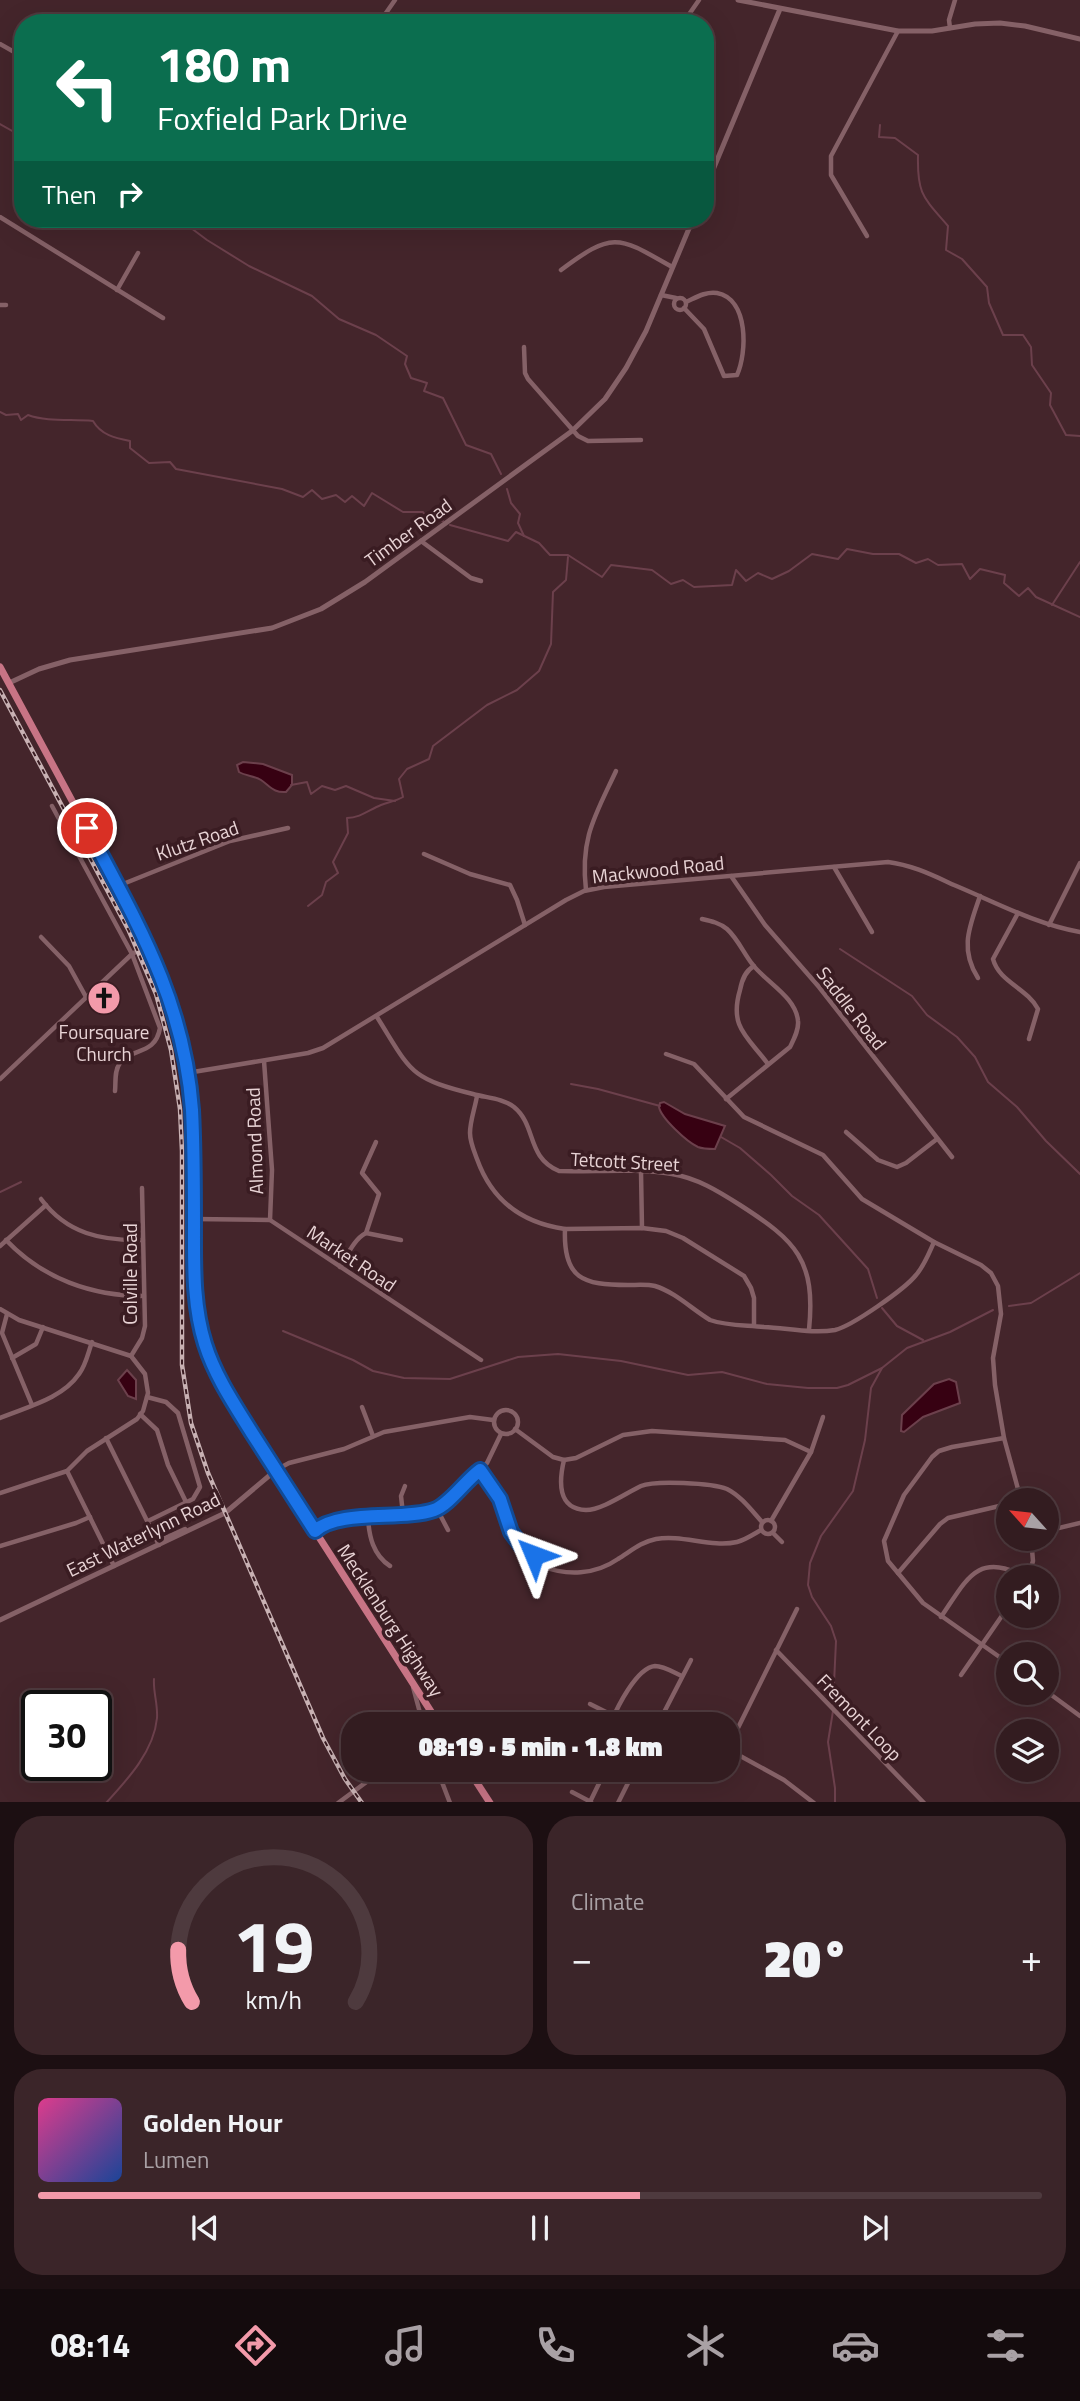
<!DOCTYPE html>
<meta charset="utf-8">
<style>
body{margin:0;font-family:"Titillium Web",sans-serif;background:#3b2529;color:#f1f3f6;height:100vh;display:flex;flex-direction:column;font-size:26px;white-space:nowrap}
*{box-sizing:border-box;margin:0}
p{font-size:23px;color:#a9a1a5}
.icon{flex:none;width:38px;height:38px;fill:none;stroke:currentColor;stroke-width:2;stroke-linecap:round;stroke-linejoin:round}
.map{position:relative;height:1802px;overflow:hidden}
.panel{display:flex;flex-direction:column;gap:14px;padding:14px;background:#1c0f12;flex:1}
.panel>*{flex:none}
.banner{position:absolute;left:14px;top:14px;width:700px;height:214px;border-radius:28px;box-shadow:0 7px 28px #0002,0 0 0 2px #4e3a3e;background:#0b6e4f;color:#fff;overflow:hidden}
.needle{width:46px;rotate:297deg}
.fabs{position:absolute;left:996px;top:1488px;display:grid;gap:14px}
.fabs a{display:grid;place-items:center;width:63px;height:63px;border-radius:50%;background:#331c20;box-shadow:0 7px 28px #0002,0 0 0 2px #4e3a3e;font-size:35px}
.speed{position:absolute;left:21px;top:1690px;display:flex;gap:14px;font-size:35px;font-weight:700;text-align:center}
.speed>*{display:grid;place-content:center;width:91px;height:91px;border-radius:50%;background:#331c20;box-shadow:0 7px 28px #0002,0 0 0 2px #4e3a3e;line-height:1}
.speed .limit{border:4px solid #111;border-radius:10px;background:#fff;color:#111}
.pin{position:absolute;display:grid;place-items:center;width:60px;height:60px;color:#fff;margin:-30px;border:4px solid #fff;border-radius:50%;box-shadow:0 2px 7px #0007}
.me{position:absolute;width:77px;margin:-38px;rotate:314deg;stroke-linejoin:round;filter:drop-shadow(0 0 5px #0008)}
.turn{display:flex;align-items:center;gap:24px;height:147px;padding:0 28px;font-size:32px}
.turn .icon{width:91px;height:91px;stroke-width:2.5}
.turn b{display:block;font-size:49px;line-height:60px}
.then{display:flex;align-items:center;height:66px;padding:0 28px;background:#0003;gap:14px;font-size:26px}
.big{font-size:52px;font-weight:800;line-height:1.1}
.panel .card{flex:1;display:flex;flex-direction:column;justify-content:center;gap:10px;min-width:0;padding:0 24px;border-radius:28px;background:#3b2529}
.panel .dial{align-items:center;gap:0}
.dial svg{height:182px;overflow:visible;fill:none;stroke:#4e3a3e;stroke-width:7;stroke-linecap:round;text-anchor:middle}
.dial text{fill:#f1f3f6;stroke:none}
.song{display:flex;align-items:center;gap:21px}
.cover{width:84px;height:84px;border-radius:10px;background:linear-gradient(135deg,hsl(330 70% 55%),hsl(220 70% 35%))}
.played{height:7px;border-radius:4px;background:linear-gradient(90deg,#f39aaa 60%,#4e3a3e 60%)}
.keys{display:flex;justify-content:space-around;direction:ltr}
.heat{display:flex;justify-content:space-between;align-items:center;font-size:38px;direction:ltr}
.panel .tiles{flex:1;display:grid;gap:14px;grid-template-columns:1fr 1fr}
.card:last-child{grid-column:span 2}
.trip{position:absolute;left:341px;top:1712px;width:399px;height:70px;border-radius:28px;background:#331c20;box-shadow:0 7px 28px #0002,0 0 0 2px #4e3a3e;font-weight:800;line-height:70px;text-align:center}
.menu{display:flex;height:112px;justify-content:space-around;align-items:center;background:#140b0d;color:#a9a1a5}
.menu .icon{width:49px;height:49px}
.menu .selected{color:#f39aaa}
.menu b{font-size:32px;color:#f1f3f6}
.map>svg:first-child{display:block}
</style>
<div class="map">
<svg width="1080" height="1803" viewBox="0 0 1080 1803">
<rect width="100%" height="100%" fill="#44252b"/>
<g fill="#370112" stroke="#6c404c" stroke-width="2">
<path d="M243,762L263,764L292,775V785L286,792C274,793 271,787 261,780C255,776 246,776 239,772L237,765Z"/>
<path d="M664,1102L685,1114L725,1126L715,1149C709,1149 703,1149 698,1147C687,1142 661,1118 659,1107L660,1103Z"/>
<path d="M127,1370L136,1380V1399L128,1396L118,1380Z"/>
<path d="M949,1379L956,1382L960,1403L923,1417L904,1432L901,1431L902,1415L934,1384Z"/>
</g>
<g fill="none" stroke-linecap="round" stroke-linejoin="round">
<g stroke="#6c404c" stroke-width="2">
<path d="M0,124L23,137"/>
<path d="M880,125L879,137L895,138L918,155C917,194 923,197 948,226L946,250L962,259L987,287L989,303L1003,335H1023L1031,347L1032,365L1051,393L1050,405L1066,435L1080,436"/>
<path d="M179,219L207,240L249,266L312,296L339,319L376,335L407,356L405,364L411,378L427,383L424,391L443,398L466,445L491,454L501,474"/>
<path d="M0,412L6,415L18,414L21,420L28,415C47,422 71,419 93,421C101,435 115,438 130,441V448L149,463L170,462L176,469L282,489L303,497L312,490L322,499L336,495L345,502L352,496L364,506L372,493L403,512H423L427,518L443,521"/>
<path d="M507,489L511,503L520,514L518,523L524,536"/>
<path d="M450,525L508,541L516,532L539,543L550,555H568L602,577L611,565L652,570L671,584L683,580L694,587L732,585L736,570L746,581L758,573L772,579L789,571L812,554L838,559L847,549L873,554H899L916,563L928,559L938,565L962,564L970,579L980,569L1005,575L1004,583L1019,596L1028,588L1036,597L1080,617"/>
<path d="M1052,605L1080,562"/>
<path d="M291,785L307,782L311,794L322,786L335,790L346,786L374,798L395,801"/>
<path d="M308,906L322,895L326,882L338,873L333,862L348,833L347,818C360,818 369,810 381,805C389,802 396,801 403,797L399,779L407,769L429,759L433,746L487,705L517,690L539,671L551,644L553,592L566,580L568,557"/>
<path d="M840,949L912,996L927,1015L957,1037L975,1057L988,1082L1017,1107L1046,1141L1080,1174"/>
<path d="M571,1084L598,1089L660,1106"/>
<path d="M721,1137L740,1148L771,1175L792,1196L819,1215L868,1269L877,1298"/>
<path d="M0,1192L21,1182"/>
<path d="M1009,1306L1031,1303L1080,1273"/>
<path d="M882,1308L897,1326L923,1340"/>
<path d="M283,1331L353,1360L373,1371L404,1378L450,1379L518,1357L558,1354L621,1361L688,1375L722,1372L767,1384L808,1388H837L848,1385L882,1368"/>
<path d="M833,1705L836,1641L831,1626L812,1597L808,1585L810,1563L821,1536L853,1491L865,1440L871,1388L882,1368L907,1348L950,1332L993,1310"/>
<path d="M833,1711L828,1742L835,1788V1803"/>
<path d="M106,1803C128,1779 154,1751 157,1718C158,1704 153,1692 154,1679"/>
</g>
<g stroke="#856167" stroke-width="4.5">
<path d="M379,23L395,0"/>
<path d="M683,23L699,0"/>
<path d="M950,28L949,20L955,0"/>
<path d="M0,44L23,57"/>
<path d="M0,217L163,318"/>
<path d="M867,236L831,175V156L898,31"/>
<path d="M561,270C613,231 618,236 672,267"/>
<path d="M117,290L138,253"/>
<path d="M661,295L676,298"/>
<circle cx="680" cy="304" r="6"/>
<path d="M0,305H6"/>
<path d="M684,308L704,329L724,376L737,375C747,353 749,299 717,293C706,291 695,298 686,302"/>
<path d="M524,347L525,373L528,379L578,436L588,441L641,440"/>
<path d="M421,541L471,578L481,581"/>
<path d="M52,806L132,954L160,1028C155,1056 132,1047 120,1063C114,1071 116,1082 115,1091"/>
<path d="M424,854L470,874L510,885L517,900L525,925"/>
<path d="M834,867L872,932"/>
<path d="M731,876L765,925L819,987L952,1157"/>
<path d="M118,886L230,841L288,828"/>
<path d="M586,890C580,838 595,816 616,771"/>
<path d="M1018,913L993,959C999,982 1027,988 1038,1009L1029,1039"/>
<path d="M702,919C711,921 720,923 727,929C738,939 744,954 753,965C766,982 796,997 798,1021C799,1030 794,1039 790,1047L726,1099"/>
<path d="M1049,925L1080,863"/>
<path d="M41,937L69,966L86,997"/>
<path d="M754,966C745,971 742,980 740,990C729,1027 747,1036 768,1064"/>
<path d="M978,978C959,948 970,926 980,896"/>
<path d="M377,1017C411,1071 408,1078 473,1094C487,1098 502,1098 514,1107C537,1126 526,1157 559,1171C596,1172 635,1168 672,1174C697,1178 718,1191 740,1205C796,1241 816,1260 809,1330"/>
<path d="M666,1054L694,1064L744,1117L823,1155L862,1199L934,1242L981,1265L991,1273L998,1286L1001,1314L993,1358L995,1385L1004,1438L1021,1500"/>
<path d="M264,1061L272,1170L270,1220"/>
<path d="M187,1073L308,1053L323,1048L566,900L584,891L604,887L888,862C912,865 932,875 954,885C995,902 1035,924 1080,932"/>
<path d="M0,1079L132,954L149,945"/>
<path d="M477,1096C475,1108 470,1121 470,1133C470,1142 474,1151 477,1159C492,1201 522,1223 565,1229"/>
<path d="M846,1132L878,1160L897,1167L906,1163L937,1139"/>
<path d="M641,1172L642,1228"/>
<path d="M41,1199C67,1234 102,1241 143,1240"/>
<path d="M194,1219L270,1220L481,1360"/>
<path d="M366,1233L401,1240"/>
<path d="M6,1240C43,1279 92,1296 144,1296"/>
<path d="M0,1246L46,1205"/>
<path d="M340,1267C347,1256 354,1239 366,1233L379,1194L362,1173L376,1142"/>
<path d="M0,1309L19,1320L131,1356L145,1374L148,1393L143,1411L137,1419L87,1451L67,1471L0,1493"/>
<path d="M7,1314L2,1333L32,1405"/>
<path d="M754,1326V1298L751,1288L744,1276L683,1238L666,1231L642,1228L565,1229C563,1279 583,1285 628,1285C637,1285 647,1284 655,1286C675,1292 693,1310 710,1320C727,1326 746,1325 764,1327C787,1328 813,1334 835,1330C852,1326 905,1289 916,1275C924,1266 929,1253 934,1242"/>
<path d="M131,1356L142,1338L145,1326L142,1188"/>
<path d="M12,1358L36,1344L43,1327"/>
<path d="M147,1397L166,1402L178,1413L200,1487L193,1499L148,1521"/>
<path d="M362,1407L373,1436"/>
<circle cx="506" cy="1422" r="12"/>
<path d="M140,1414L157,1430L168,1465L186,1502"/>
<path d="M0,1418C26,1407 62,1399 79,1374C86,1365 88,1353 92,1342"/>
<path d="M515,1429L553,1457L564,1460L576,1458L623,1435L652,1431L785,1440L811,1452"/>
<path d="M106,1438L159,1545"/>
<path d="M1004,1438L952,1447L939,1451L932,1457L904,1495L884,1541L888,1561L923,1603L1008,1663"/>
<path d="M564,1460C559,1481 557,1509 586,1510C602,1510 626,1493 641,1486C655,1480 712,1483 727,1489C741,1496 752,1511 762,1522"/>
<path d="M276,1470L289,1463L344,1449L384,1432L470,1417L493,1420"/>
<path d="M480,1470L500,1499L511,1532L529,1556"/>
<path d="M67,1471L114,1566"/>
<path d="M437,1509L448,1530"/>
<path d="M403,1514L401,1496L405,1486"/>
<path d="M368,1518C369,1536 373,1555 390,1566"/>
<circle cx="768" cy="1527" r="7"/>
<path d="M771,1521L811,1452L823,1417"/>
<path d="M315,1531L329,1522L422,1513L437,1509L487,1463L501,1434"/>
<path d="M1046,1531L1080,1523"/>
<path d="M773,1533L782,1542"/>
<path d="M157,1537L163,1539L185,1529"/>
<path d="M0,1546L76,1523L90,1517"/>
<circle cx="534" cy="1563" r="8"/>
<path d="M541,1566C567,1576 595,1575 618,1559C631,1551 641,1542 656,1539C682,1534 711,1548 737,1542C745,1540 754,1534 761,1530"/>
<path d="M898,1573L940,1524L948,1518L1008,1504"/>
<path d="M1028,1577L1033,1561L1031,1538"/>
<path d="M797,1609L729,1746L733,1752L784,1780L814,1803"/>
<path d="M941,1617C966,1581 977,1550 1025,1577"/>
<path d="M776,1650L924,1803"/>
<path d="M961,1675L1008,1607"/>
<path d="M413,1687L423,1724"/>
<path d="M1046,1691L1080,1716"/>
<path d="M590,1704L630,1724"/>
<path d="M610,1724C617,1708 636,1668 655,1666C664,1666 675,1673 682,1676"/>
<path d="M658,1724L691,1660"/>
<path d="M437,1769L450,1803"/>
<path d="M614,1769L631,1778"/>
<path d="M572,1792L591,1802"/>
<path d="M590,1802L606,1769"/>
<path d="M338,1803L384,1769"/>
<path d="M618,1803L635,1769"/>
</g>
<g stroke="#856167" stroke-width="5">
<path d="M738,0L898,31H932L975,24L1000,23L1025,26L1080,39"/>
<path d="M705,189L780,9"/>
<path d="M9,683L39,669L70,660L272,628L321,609L365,582L572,431L605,399L626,368L646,331L693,219"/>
<path d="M0,1620L225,1513L276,1470"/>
</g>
<g stroke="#c87485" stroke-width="7">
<path d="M0,667L118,886L149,945L165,985L181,1043L191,1108L194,1267L198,1311L204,1342L211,1362L231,1400L439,1724"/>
<path d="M468,1769L490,1803"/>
</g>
<defs>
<path id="rail" d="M0,690L129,931L156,994L171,1050L180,1109L182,1151V1365L191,1423L208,1473L323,1738L345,1779L362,1803"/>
</defs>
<use href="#rail" stroke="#c8b1b3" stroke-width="4.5"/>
<use href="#rail" stroke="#3a1c22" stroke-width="2" stroke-dasharray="5" stroke-linecap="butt"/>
</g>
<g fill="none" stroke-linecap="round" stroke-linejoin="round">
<defs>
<path id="route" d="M87,828C137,923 184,1000 192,1110C194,1149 194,1189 194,1227C194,1266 193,1306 205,1344C215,1376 234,1404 252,1433C273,1466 294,1498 315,1531C339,1509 403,1521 434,1510C449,1505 465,1481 480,1470L500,1499L511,1532L529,1556L534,1555"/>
</defs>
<use href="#route" stroke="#114b97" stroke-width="18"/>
<use href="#route" stroke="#1a73e8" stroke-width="12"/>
</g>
<defs>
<symbol id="church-disc" viewBox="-11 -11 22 22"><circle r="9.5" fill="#f39aaa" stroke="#3a1c22"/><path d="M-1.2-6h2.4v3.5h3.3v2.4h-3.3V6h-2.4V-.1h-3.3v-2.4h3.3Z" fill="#111"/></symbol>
</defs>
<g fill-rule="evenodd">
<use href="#church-disc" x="85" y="979" width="38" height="38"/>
</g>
<g text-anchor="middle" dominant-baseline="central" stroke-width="7" stroke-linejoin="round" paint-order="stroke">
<g font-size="19" fill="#e8d3d5" stroke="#3a1c22">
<text transform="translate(408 532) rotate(-36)">Timber Road</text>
<text transform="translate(197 840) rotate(-19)">Klutz Road</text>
<text transform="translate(658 869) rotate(-6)">Mackwood Road</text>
<text transform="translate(852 1008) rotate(52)">Saddle Road</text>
<text transform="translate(254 1141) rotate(-92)">Almond Road</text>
<text transform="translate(625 1161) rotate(3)">Tetcott Street</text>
<text transform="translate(352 1258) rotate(34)">Market Road</text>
<text transform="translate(129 1274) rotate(-90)">Colville Road</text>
<text transform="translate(143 1534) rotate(-26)">East Waterlynn Road</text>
<text transform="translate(391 1620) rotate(57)">Mecklenburg Highway</text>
<text transform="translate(860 1717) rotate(46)">Fremont Loop</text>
</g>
<g font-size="19" fill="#e8d3d5" stroke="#3a1c22">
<text x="104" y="1031">Foursquare<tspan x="104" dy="22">Church</tspan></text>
</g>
</g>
</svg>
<div class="fabs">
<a><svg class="needle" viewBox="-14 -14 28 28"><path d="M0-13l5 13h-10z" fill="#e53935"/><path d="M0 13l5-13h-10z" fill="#a9a1a5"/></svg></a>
<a><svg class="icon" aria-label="sound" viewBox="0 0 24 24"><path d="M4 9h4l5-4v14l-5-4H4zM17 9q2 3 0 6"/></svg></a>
<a><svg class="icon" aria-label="search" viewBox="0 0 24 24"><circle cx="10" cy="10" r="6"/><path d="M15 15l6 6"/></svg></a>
<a><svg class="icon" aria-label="layers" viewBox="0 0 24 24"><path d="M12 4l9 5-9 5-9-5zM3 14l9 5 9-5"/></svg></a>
</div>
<div class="speed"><div class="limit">30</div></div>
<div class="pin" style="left:87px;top:828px;background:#d93025"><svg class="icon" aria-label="arrive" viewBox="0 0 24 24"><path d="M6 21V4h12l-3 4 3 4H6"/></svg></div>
<svg class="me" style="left:534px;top:1555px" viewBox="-20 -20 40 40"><path d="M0-17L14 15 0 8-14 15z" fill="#1a73e8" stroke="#fff" stroke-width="4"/></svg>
<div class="trip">08:19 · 5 min · 1.8 km</div>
<div class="banner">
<div class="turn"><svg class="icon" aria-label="left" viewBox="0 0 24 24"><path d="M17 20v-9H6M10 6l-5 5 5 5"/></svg><div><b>180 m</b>Foxfield Park Drive</div></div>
<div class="then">Then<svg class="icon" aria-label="right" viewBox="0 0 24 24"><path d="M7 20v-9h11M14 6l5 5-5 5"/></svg></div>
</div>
</div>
<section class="panel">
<div class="tiles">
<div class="card dial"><svg viewBox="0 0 100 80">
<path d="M14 69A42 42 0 1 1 86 69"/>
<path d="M14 69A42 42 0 0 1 8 46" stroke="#f39aaa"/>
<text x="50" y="56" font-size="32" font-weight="700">19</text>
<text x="50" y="72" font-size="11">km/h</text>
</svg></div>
<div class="card"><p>Climate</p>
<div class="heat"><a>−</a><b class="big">20°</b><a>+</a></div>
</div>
<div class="card">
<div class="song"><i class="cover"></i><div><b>Golden Hour</b><p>Lumen</p></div></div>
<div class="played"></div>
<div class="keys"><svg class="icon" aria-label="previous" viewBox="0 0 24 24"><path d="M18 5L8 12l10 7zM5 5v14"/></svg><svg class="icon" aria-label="pause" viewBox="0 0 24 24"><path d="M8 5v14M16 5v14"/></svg><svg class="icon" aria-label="next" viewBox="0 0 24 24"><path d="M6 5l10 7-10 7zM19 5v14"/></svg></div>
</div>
</div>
</section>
<nav class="menu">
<b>08:14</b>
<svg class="icon selected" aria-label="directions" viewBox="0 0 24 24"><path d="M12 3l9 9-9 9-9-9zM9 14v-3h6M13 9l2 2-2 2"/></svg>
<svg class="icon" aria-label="music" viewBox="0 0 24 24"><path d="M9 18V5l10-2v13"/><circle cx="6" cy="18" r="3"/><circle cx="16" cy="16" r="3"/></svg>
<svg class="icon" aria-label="phone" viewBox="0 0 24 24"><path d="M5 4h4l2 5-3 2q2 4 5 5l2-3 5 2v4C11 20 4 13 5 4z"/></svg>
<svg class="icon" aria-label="climate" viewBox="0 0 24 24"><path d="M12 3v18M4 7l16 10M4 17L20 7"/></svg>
<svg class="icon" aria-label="car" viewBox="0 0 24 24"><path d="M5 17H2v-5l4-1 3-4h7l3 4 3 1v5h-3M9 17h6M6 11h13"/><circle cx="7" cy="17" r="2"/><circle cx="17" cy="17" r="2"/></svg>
<svg class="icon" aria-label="filters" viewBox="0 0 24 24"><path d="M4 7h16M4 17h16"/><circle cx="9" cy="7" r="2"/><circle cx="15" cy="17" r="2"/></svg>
</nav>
